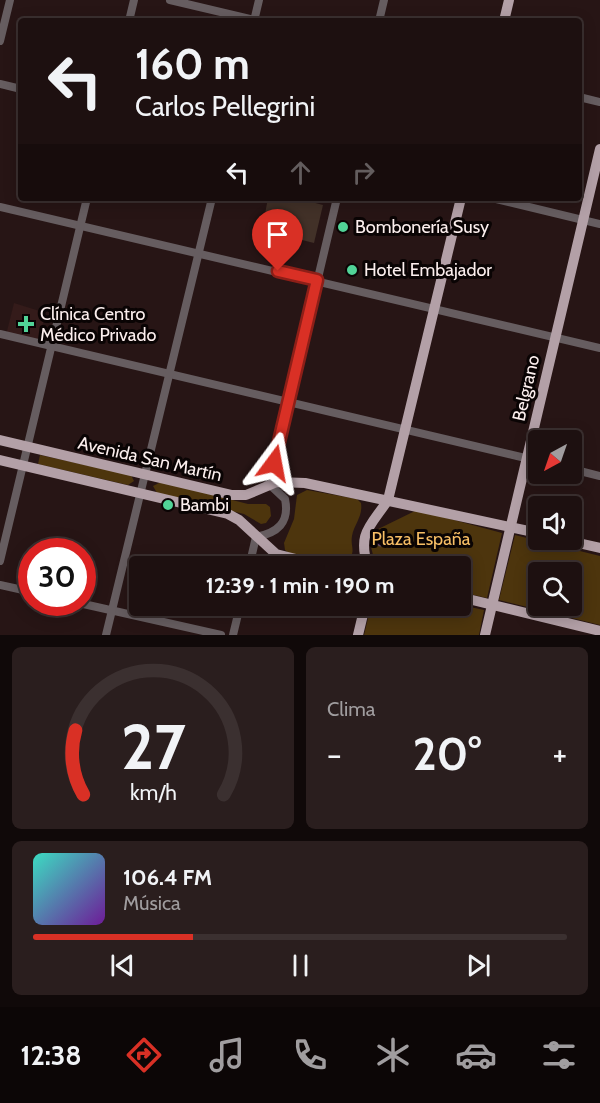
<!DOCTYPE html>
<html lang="es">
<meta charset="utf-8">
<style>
body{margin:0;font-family:Cabin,sans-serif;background:#2a1e1e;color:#f1f3f6;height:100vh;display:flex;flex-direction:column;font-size:22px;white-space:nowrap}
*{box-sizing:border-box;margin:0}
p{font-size:20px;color:#a09d9f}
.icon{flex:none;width:33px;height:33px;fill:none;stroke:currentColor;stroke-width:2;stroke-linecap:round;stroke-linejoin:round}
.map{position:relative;height:635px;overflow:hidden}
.side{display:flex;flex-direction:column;gap:12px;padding:12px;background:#100909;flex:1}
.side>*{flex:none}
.hud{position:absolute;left:18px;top:18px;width:564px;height:183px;border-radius:6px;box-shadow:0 3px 15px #0003,0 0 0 2px #3b3030;background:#1d1010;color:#f1f3f6;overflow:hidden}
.needle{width:39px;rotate:220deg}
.fabs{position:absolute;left:528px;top:430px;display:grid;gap:12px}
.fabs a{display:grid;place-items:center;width:54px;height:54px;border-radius:6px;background:#1d1010;box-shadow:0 3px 15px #0003,0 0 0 2px #3b3030;font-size:30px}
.speed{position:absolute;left:18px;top:538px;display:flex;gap:12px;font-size:30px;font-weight:700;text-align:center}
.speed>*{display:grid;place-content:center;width:78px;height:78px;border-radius:50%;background:#1d1010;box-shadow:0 3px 15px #0003,0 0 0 2px #3b3030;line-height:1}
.speed .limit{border:9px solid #d22;background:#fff;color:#111}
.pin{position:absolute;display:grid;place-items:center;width:51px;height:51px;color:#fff;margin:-62px -26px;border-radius:50% 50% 50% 0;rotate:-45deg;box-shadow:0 0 6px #0007}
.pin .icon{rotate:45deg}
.me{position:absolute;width:66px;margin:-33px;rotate:13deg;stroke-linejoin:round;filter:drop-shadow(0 0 4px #0008)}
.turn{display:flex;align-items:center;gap:21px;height:126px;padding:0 18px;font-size:27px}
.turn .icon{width:78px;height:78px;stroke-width:2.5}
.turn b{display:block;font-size:42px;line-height:51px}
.lanes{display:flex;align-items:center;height:57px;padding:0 18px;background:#0003;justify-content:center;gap:30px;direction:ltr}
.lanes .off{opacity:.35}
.big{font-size:45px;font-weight:700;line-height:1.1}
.side .tile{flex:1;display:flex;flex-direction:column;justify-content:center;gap:9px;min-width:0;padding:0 21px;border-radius:9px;background:#2a1e1e}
.side .dial{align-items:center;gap:0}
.dial svg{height:156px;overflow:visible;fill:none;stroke:#3b3030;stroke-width:7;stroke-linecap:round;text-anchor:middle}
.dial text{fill:#f1f3f6;stroke:none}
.song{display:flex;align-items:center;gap:18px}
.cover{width:72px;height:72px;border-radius:9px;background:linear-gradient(135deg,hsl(170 70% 55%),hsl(280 70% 35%))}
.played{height:6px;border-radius:3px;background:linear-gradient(90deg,#d93025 30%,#3b3030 30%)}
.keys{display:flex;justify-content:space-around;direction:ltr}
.heat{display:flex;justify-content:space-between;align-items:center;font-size:33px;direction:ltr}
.side .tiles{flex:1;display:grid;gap:12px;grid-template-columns:1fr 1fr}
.tile:last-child{grid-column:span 2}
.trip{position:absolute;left:129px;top:556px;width:342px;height:60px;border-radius:6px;background:#1d1010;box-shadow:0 3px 15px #0003,0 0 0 2px #3b3030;font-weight:700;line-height:60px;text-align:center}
.menu{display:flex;height:96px;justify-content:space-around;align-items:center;background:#0c0606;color:#a09d9f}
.menu .icon{width:42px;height:42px}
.menu .selected{color:#d93025}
.menu b{font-size:27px;color:#f1f3f6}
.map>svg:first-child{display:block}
</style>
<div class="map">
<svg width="600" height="635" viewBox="0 0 600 635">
<rect width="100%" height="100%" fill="#271515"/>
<path fill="#341b1a" d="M14,303L46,313L37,343L6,335Z"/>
<g fill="#4d350d" fill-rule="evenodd">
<path d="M40,455L131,475L134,481L128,485L38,464Z"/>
<path d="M161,482L248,504H266L270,507L271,516L266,523L261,524L244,514L157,493L153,486Z"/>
<path d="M307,490L357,499L361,503C363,517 354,524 352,536C350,548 357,550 347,563L290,554L285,550L284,543L294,519L297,495Z"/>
<path d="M417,510L502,533L487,598L461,592L460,567H376L370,543L372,532Z"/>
<path d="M515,535L600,556V625L499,600ZM538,573H572V606H538Z"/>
<path d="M461,605L484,610L479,635H364L371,606Z"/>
</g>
<circle fill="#1b001e" stroke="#5e485c" stroke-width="1.5" cx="382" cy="539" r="7"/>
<path fill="#423128" d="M268,198H296L323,205L314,243L262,230Z"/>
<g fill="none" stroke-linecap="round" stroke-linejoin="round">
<g stroke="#665d60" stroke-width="8">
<path d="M170,0L259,21"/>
<path d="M129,21L134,0"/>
<path d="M254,21L259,0"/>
<path d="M379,21L384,0"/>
<path d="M0,41L10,0"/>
<path d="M0,84L21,89"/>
<path d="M579,97L600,102"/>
<path d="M492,198L600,224"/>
<path d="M0,207L600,348"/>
<path d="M0,334L538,461"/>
<path d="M572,469L600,476"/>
<path d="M0,561L87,198"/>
<path d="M249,567L256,537C277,533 290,523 285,499L269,484L337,198"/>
<path d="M0,585L32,592"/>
<path d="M79,603L221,635"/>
<path d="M106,635L212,198"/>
<path d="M233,635L240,606"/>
</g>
<g stroke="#b3a0a7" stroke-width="10">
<path d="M504,21L509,0"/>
<path d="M0,440L232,495H246L277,482L305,483L538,533"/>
<path d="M0,460L228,514L239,520L276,554L328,567"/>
<path d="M565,540L600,548"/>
<path d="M368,567C357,533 370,527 388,500L461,198"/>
<path d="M460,597L600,631"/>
<path d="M358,635L365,606"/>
<path d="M485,635L600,149"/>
</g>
</g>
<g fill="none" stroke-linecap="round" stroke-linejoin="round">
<defs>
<path id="route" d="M274,463L317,280L278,271"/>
</defs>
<use href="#route" stroke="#8d1f18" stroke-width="15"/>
<use href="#route" stroke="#d93025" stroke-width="10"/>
</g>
<g fill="#51d397" stroke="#0a0404" stroke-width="2">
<circle cx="343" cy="227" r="6"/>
<circle cx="352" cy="270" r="6"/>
<path d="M23 315h6v6h6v6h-6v6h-6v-6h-6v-6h6z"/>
<circle cx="168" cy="505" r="6"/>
</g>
<g text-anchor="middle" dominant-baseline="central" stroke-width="6" stroke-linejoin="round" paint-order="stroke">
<g font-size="18" fill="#fcefee" stroke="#0a0404" text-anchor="start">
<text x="355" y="227">Bombonería Susy</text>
<text x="364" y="270">Hotel Embajador</text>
<text x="40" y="314">Clínica Centro<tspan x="40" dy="21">Médico Privado</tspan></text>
<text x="180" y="505">Bambi</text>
</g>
<g font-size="18" fill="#fcefee" stroke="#0a0404">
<text transform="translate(526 388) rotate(-77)">Belgrano</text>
<text transform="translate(150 459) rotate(13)">Avenida San Martín</text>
</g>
<g font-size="18" fill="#f8bf66" stroke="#0a0404">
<text x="421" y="539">Plaza España</text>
</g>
</g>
</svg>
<div class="fabs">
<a><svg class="needle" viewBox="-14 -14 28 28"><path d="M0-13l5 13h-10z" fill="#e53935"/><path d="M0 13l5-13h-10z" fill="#a09d9f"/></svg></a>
<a><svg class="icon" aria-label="sound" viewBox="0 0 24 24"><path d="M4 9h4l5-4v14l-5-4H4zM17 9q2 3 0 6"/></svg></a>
<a><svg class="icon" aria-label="search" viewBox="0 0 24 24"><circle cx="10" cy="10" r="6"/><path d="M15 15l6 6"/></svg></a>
</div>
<div class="speed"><div class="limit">30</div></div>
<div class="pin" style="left:278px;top:271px;background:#d93025"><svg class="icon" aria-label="arrive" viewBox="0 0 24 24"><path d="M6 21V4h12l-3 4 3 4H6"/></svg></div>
<svg class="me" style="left:274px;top:463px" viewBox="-20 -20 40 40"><path d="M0-17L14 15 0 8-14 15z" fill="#d93025" stroke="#fff" stroke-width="4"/></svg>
<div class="trip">12:39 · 1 min · 190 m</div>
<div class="hud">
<div class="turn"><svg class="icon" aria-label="left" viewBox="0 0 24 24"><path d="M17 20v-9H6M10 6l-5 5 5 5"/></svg><div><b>160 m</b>Carlos Pellegrini</div></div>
<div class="lanes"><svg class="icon" aria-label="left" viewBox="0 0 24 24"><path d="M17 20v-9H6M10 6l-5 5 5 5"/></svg><svg class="icon off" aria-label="ahead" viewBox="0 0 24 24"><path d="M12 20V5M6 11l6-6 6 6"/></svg><svg class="icon off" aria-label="right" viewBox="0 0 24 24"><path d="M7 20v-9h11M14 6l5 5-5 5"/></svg></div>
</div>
</div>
<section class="side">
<div class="tiles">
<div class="tile dial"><svg viewBox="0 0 100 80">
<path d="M14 69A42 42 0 1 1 86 69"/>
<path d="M14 69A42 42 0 0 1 10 36" stroke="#d93025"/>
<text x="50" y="56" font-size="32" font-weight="700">27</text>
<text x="50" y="72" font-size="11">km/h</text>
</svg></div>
<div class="tile"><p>Clima</p>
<div class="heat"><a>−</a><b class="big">20°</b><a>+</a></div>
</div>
<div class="tile">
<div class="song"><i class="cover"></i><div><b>106.4 FM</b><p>Música</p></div></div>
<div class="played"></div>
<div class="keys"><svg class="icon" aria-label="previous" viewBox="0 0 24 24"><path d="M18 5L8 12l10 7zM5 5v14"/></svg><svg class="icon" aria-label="pause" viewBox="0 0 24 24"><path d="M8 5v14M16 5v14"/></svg><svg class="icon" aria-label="next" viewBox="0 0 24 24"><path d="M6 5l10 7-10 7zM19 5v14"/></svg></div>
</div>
</div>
</section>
<nav class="menu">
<b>12:38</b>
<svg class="icon selected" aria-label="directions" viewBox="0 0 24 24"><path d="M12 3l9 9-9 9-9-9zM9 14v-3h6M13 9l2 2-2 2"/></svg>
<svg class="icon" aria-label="music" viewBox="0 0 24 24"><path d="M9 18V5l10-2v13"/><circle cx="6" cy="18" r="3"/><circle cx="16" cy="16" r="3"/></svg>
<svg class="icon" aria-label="phone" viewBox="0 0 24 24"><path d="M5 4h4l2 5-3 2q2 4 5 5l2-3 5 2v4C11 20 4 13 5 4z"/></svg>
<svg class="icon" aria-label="climate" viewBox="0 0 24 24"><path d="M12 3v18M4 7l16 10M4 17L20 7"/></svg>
<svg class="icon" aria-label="car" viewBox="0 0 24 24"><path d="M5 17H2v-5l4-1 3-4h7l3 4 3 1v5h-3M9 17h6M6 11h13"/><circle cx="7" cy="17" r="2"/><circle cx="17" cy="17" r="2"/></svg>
<svg class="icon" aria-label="filters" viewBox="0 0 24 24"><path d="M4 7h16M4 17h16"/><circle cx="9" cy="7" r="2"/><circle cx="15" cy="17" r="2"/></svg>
</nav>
